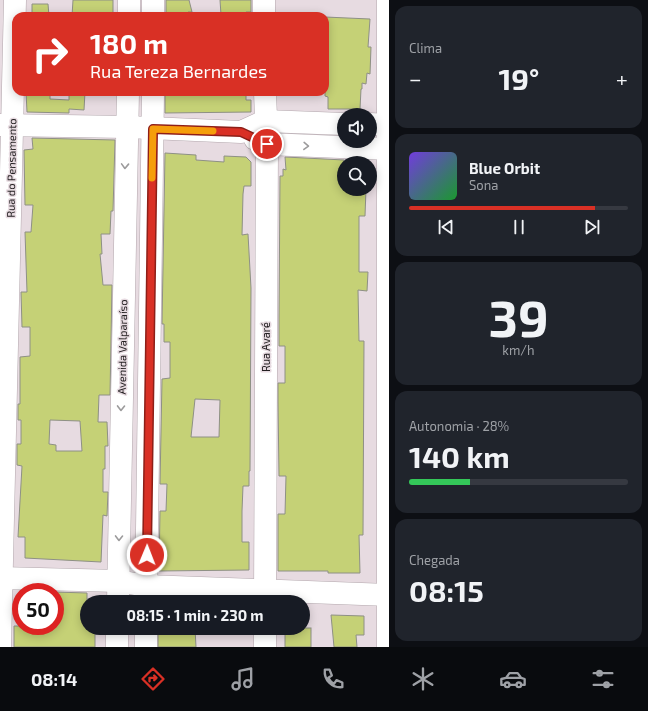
<!DOCTYPE html>
<html lang="pt">
<meta charset="utf-8">
<style>
body{margin:0;font-family:"Exo 2",sans-serif;background:#20242c;color:#f1f3f6;height:100vh;display:flex;flex-direction:column;font-size:15px;white-space:nowrap}
*{box-sizing:border-box;margin:0}
p{font-size:13px;color:#9ea1a6}
.icon{flex:none;width:22px;height:22px;fill:none;stroke:currentColor;stroke-width:2;stroke-linecap:round;stroke-linejoin:round}
.map{position:relative;flex:1;overflow:hidden}
.drawer{display:flex;flex-direction:column;gap:6px;padding:6px;background:#0d0f14;width:259px}
.drawer>*{flex:none}
.hud{position:absolute;left:12px;top:12px;width:317px;height:84px;border-radius:12px;box-shadow:0 2px 10px #0003;background:#d93025;color:#fff;overflow:hidden}
.controls{position:absolute;left:337px;top:108px;display:grid;gap:8px}
.controls a{display:grid;place-items:center;width:40px;height:40px;border-radius:50%;background:#171b24;box-shadow:0 2px 10px #0003;font-size:20px}
.speed{position:absolute;left:12px;top:583px;display:flex;gap:8px;font-size:20px;font-weight:700;text-align:center}
.speed>*{display:grid;place-content:center;width:52px;height:52px;border-radius:50%;background:#171b24;box-shadow:0 2px 10px #0003;line-height:1}
.speed .limit{border:6px solid #d22;background:#fff;color:#111}
.pin{position:absolute;display:grid;place-items:center;width:34px;height:34px;color:#fff;margin:-17px;border:2px solid #fff;border-radius:50%;box-shadow:0 1px 4px #0007}
.me{position:absolute;width:44px;margin:-22px;rotate:1deg;stroke-linejoin:round;filter:drop-shadow(0 0 3px #0008)}
.turn{display:flex;align-items:center;gap:14px;height:84px;padding:0 12px;font-size:18px}
.turn .icon{width:52px;height:52px;stroke-width:2.5}
.turn b{display:block;font-size:28px;line-height:34px}
.big{font-size:30px;font-weight:700;line-height:1.1}
.drawer .card{flex:1;display:flex;flex-direction:column;justify-content:center;gap:6px;min-width:0;padding:0 14px;border-radius:12px;background:#20242c}
.drawer .dial{align-items:center;gap:0}
.dial b{font-size:52px;line-height:1}
.song{display:flex;align-items:center;gap:12px}
.cover{width:48px;height:48px;border-radius:6px;background:linear-gradient(135deg,hsl(260 70% 55%),hsl(130 70% 35%))}
.played{height:4px;border-radius:2px;background:linear-gradient(90deg,#d93025 85%,#363941 85%)}
.keys{display:flex;justify-content:space-around;direction:ltr}
.heat{display:flex;justify-content:space-between;align-items:center;font-size:22px;direction:ltr}
.charge{height:6px;border-radius:3px;background:linear-gradient(90deg,#34c759 28%,#363941 0)}
.trip{position:absolute;left:80px;top:595px;width:230px;height:40px;border-radius:20px;background:#171b24;box-shadow:0 2px 10px #0003;font-weight:700;line-height:40px;text-align:center}
.tab-bar{display:flex;height:64px;justify-content:space-around;align-items:center;background:#090b0e;color:#9ea1a6}
.tab-bar .icon{width:28px;height:28px}
.tab-bar .selected{color:#d93025}
.tab-bar b{font-size:18px;color:#f1f3f6}
main{display:flex;flex:1;min-height:0}
.map>svg:first-child{display:block}
</style>
<main>
<div class="map">
<svg width="389" height="647" viewBox="0 0 389 647">
<rect width="100%" height="100%" fill="#e7dbe1"/>
<g fill="#c5d176" stroke="#8e9085" fill-rule="evenodd">
<path d="M73,0H113V16H72Z"/>
<path d="M166,0H189L192,12H188V16H166Z"/>
<path d="M220,0H251V12H246V16L221,15Z"/>
<path d="M32,4H48L49,16H32Z"/>
<path d="M325,17L370,19L368,47H371L370,74L367,73L366,84L362,83V89H361L360,109H328V97L325,96Z"/>
<path d="M26,92H50V99L69,100V92H85L84,110L69,109V113L27,112Z"/>
<path d="M165,92H246V100H251V112L165,113Z"/>
<path d="M32,138L115,140L113,211H111L110,234H101L102,254H100L103,285H112L110,395H99L98,422H107L108,446H105V469H103V492H108L107,516L103,515L101,562L25,558V537H18L22,466L17,465V444H21V420H18V404H20V357L30,356V327H22L21,292H27L25,232H31L33,205H25L24,150L33,149ZM50,420L80,421L82,451H56V445L49,444Z"/>
<path d="M165,153L196,155V160L224,162V156L246,157L251,162V186H244L243,194L242,235L248,234L251,288L250,471H249V486H243L242,511V542H249V570L159,571L160,511H166L167,484H160L162,379L170,378V342H164V324H162ZM195,399L220,400L219,437H191Z"/>
<path d="M285,157L344,160V189H366L365,216H359V272H368L367,291L358,290L359,341H364L363,535H359L360,573H328V571H278V514H285L286,476H279L278,402V383H285V346H279V318L280,176H283V169L286,170Z"/>
<path d="M55,592L87,593V628H95V647H14V626H55Z"/>
<path d="M331,615L364,616V635H356L357,647H334Z"/>
<path d="M158,628H195L196,647H158Z"/>
<rect x="285" y="628" width="26" height="19"/>
</g>
<g fill="none" stroke-linecap="round" stroke-linejoin="round">
<defs>
<g id="minor">
<path d="M264,0V16"/>
<path d="M265,92L267,144L265,602"/>
<path d="M370,124L389,125"/>
<path d="M0,125L127,127L241,132L265,121L344,124"/>
<path d="M255,139L267,144L389,149"/>
<path d="M0,578L118,581L146,586L389,595"/>
<path d="M265,628V647"/>
<path d="M0,647L15,0"/>
<path d="M388,647V0"/>
</g>
<g id="major">
<path d="M129,16V0"/>
<path d="M153,16V0"/>
<path d="M118,602L128,92"/>
<path d="M146,602L153,92"/>
<path d="M117,647V628"/>
<path d="M146,647V628"/>
</g>
</defs>
<use href="#minor" stroke="#b3a7ad" stroke-width="23"/>
<use href="#major" stroke="#b3a7ad" stroke-width="23"/>
<use href="#minor" stroke="#fff" stroke-width="22"/>
<use href="#major" stroke="#fff" stroke-width="22"/>
</g>
<defs><path id="oneway-chevron" d="M-2-3.5L2.5 0L-2 3.5" fill="none" stroke-width="1.6" stroke-linecap="round" stroke-linejoin="round"/></defs>
<g stroke="#9c9b9c">
<use href="#oneway-chevron" transform="translate(306 146) rotate(2)"/>
<use href="#oneway-chevron" transform="translate(125 166) rotate(92)"/>
<use href="#oneway-chevron" transform="translate(121 408) rotate(91)"/>
<use href="#oneway-chevron" transform="translate(119 538) rotate(91)"/>
</g>
<g fill="none" stroke-linecap="round" stroke-linejoin="round">
<defs>
<path id="route" d="M147,555L153,129L241,132L267,144"/>
</defs>
<use href="#route" stroke="#8d1f18" stroke-width="10"/>
<use href="#route" stroke="#d93025" stroke-width="7"/>
<path stroke="#f59e0b" stroke-width="7" d="M152,178L153,129L213,131"/>
</g>
<g text-anchor="middle" dominant-baseline="central" stroke-width="3" stroke-linejoin="round" paint-order="stroke">
<g font-size="11" fill="#242022" stroke="#e7dbe1">
<text transform="translate(11 168) rotate(-89)">Rua do Pensamento</text>
<text transform="translate(122 347) rotate(-89)">Avenida Valparaíso</text>
<text transform="translate(265 347) rotate(-90)">Rua Avaré</text>
</g>
</g>
</svg>
<div class="controls">
<a><svg class="icon" aria-label="sound" viewBox="0 0 24 24"><path d="M4 9h4l5-4v14l-5-4H4zM17 9q2 3 0 6"/></svg></a>
<a><svg class="icon" aria-label="search" viewBox="0 0 24 24"><circle cx="10" cy="10" r="6"/><path d="M15 15l6 6"/></svg></a>
</div>
<div class="speed"><div class="limit">50</div></div>
<div class="pin" style="left:267px;top:144px;background:#d93025"><svg class="icon" aria-label="arrive" viewBox="0 0 24 24"><path d="M6 21V4h12l-3 4 3 4H6"/></svg></div>
<svg class="me" style="left:147px;top:555px" viewBox="-20 -20 40 40"><circle r="17" fill="#d93025" stroke="#fff" stroke-width="3"/><path d="M0-11L8 9 0 5-8 9z" fill="#fff"/></svg>
<div class="trip">08:15 · 1 min · 230 m</div>
<div class="hud">
<div class="turn"><svg class="icon" aria-label="right" viewBox="0 0 24 24"><path d="M7 20v-9h11M14 6l5 5-5 5"/></svg><div><b>180 m</b>Rua Tereza Bernardes</div></div>
</div>
</div>
<section class="drawer">
<div class="card"><p>Clima</p>
<div class="heat"><a>−</a><b class="big">19°</b><a>+</a></div>
</div>
<div class="card">
<div class="song"><i class="cover"></i><div><b>Blue Orbit</b><p>Sona</p></div></div>
<div class="played"></div>
<div class="keys"><svg class="icon" aria-label="previous" viewBox="0 0 24 24"><path d="M18 5L8 12l10 7zM5 5v14"/></svg><svg class="icon" aria-label="pause" viewBox="0 0 24 24"><path d="M8 5v14M16 5v14"/></svg><svg class="icon" aria-label="next" viewBox="0 0 24 24"><path d="M6 5l10 7-10 7zM19 5v14"/></svg></div>
</div>
<div class="card dial"><b>39</b><p>km/h</p></div>
<div class="card"><p>Autonomia · 28%</p><b class="big">140 km</b><div class="charge"></div></div>
<div class="card"><p>Chegada</p><b class="big">08:15</b></div>
</section>
</main>
<nav class="tab-bar">
<b>08:14</b>
<svg class="icon selected" aria-label="directions" viewBox="0 0 24 24"><path d="M12 3l9 9-9 9-9-9zM9 14v-3h6M13 9l2 2-2 2"/></svg>
<svg class="icon" aria-label="music" viewBox="0 0 24 24"><path d="M9 18V5l10-2v13"/><circle cx="6" cy="18" r="3"/><circle cx="16" cy="16" r="3"/></svg>
<svg class="icon" aria-label="phone" viewBox="0 0 24 24"><path d="M5 4h4l2 5-3 2q2 4 5 5l2-3 5 2v4C11 20 4 13 5 4z"/></svg>
<svg class="icon" aria-label="climate" viewBox="0 0 24 24"><path d="M12 3v18M4 7l16 10M4 17L20 7"/></svg>
<svg class="icon" aria-label="car" viewBox="0 0 24 24"><path d="M5 17H2v-5l4-1 3-4h7l3 4 3 1v5h-3M9 17h6M6 11h13"/><circle cx="7" cy="17" r="2"/><circle cx="17" cy="17" r="2"/></svg>
<svg class="icon" aria-label="filters" viewBox="0 0 24 24"><path d="M4 7h16M4 17h16"/><circle cx="9" cy="7" r="2"/><circle cx="15" cy="17" r="2"/></svg>
</nav>
